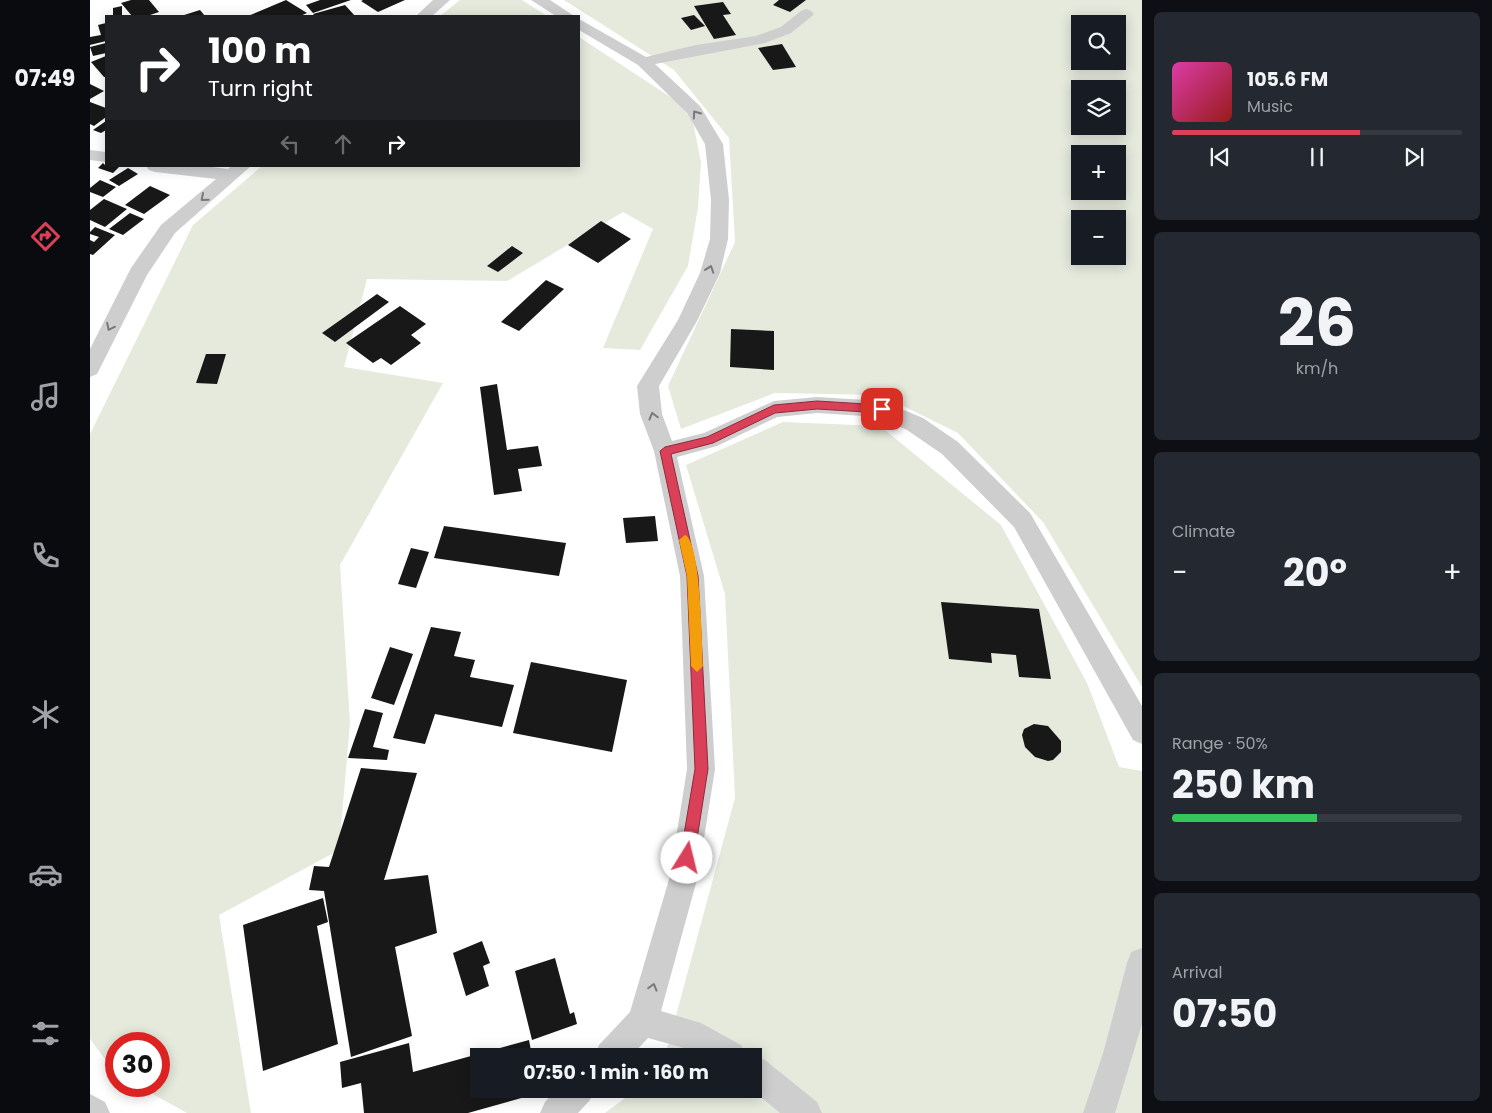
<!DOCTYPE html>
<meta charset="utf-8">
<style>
body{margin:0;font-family:Poppins,sans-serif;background:#242831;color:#f1f3f6;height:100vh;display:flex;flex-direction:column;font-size:19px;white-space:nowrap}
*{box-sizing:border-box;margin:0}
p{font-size:16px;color:#9ea1a6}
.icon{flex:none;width:28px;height:28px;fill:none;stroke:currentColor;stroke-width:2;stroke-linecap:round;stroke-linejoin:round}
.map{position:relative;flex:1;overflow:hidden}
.sheet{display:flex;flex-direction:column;gap:12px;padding:12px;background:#0d0f14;width:350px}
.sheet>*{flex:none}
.hud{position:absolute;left:15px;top:15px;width:475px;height:152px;border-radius:0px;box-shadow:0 2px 12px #0003;background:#202124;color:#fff;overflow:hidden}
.fabs{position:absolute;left:981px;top:15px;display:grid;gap:10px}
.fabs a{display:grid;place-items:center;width:55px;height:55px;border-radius:0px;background:#171b24;box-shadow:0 2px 12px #0003;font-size:25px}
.speed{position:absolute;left:15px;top:1032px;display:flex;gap:10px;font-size:25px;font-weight:700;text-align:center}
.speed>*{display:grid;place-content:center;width:65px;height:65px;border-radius:50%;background:#171b24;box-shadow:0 2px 12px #0003;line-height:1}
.speed .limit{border:8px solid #d22;background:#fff;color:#111}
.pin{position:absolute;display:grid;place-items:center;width:42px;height:42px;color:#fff;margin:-21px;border-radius:10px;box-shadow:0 2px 8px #0006}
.me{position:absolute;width:55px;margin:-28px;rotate:9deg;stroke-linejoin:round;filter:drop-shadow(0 0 4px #0008)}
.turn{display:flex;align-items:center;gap:18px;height:105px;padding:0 20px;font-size:22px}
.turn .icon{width:65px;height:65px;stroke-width:2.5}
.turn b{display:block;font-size:35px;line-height:42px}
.lanes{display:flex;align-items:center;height:48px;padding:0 20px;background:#0003;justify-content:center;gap:25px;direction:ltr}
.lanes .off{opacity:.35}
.big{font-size:38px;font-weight:700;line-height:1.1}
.sheet .widget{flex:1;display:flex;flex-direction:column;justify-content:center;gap:8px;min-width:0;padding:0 18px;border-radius:8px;background:#242831}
.sheet .dial{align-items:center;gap:0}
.dial b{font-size:65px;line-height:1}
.song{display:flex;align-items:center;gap:15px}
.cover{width:60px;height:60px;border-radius:8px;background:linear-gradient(135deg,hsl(320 70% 55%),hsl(0 70% 35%))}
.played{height:5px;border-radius:2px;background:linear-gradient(90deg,#da4159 65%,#363941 65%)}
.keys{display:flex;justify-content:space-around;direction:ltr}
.heat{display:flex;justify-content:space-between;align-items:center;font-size:28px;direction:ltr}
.charge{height:8px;border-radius:4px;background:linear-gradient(90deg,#34c759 50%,#363941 0)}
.trip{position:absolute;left:380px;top:1048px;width:292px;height:50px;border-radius:0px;background:#171b24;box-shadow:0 2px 12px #0003;font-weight:700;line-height:50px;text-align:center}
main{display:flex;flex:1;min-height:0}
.dock{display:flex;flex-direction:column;width:90px;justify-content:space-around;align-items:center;background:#090b0e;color:#9ea1a6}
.dock .icon{width:35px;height:35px}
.dock .selected{color:#da4159}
.dock b{font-size:22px;color:#f1f3f6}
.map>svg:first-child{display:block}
</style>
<main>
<nav class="dock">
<b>07:49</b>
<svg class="icon selected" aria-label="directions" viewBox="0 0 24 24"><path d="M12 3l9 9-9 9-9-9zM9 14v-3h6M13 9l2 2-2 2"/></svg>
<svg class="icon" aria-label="music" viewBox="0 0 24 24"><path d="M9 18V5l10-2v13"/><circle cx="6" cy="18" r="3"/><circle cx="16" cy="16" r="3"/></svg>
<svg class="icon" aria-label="phone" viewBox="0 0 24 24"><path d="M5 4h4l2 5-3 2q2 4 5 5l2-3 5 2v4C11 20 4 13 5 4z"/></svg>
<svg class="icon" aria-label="climate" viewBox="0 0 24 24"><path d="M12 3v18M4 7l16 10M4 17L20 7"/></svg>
<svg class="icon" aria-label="car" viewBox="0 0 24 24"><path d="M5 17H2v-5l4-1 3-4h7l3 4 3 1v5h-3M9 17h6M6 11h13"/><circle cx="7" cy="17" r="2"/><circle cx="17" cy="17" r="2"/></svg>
<svg class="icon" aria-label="filters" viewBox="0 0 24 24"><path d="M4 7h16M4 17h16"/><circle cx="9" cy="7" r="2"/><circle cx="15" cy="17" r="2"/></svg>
</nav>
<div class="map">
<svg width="1052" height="1113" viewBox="0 0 1052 1113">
<rect width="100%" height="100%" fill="#fff"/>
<g fill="#e5eadd" fill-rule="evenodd">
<path d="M370,0H432L457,16H350Z"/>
<path d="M474,0H1052V687L953,522L868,433L791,395L685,393L591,429L578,386L645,242L639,138L584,70ZM990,24H1028V61H990ZM990,89H1028V126H990ZM990,154H1028V191H990ZM990,219H1028V256H990Z"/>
<path d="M489,37L588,102L603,122L611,162L608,207L598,266L550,350L513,348L563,229L533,212L417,281L277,279L254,367L353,383L250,565L260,723L249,850L129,915L161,1113H97L48,1086H69V1044H26V1074L0,1039V434L103,225L172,166H489Z"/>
<path d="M693,422L790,426L911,525L997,683L1029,767L1052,771V1113H515L547,1089H664V1056H575L645,798L635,594L596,465Z"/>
</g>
<g fill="#181818">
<path d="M41,0H59L69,12L57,16H42L31,3Z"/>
<path d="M196,0L217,13L210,16H158Z"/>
<path d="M230,0H261L223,13L216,5Z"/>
<path d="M273,0H315L288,12L271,1Z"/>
<path d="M689,0H716L700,12L683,5Z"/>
<path d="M633,2L641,14L633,15L646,35L624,39L604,6Z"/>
<path d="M255,5L265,16H225L223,14Z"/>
<path d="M32,6V16H23V8Z"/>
<path d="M110,10L115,16H91Z"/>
<path d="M604,15L615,26L601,30L591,18Z"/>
<path d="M16,23V41L0,45V37L11,35L8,25Z"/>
<path d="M16,43V53L3,56L0,47Z"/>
<path d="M692,44L706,67L683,70L668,48Z"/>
<path d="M16,56V77H14L1,62Z"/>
<path d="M0,84L14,91L0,99Z"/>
<path d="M0,102L16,108V117L4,126L0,124Z"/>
<path d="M16,121V130L11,133L3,130Z"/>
<path d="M13,163L16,166L29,167L23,173L8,168Z"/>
<path d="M38,168L48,174L29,186L19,180Z"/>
<path d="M10,180L26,187L13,197L0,192V188Z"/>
<path d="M60,186L80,195L54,214L35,205Z"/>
<path d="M14,199L37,209L15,227L0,220V210Z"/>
<path d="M40,213L54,219L33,235L19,229Z"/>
<path d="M511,221L541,239L508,263L478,245Z"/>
<path d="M5,227L25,235L3,255L0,254V240L4,242L9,237L0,234V232Z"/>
<path d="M422,246L433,253L408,272L397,266Z"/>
<path d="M456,280L474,289L429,331L411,322Z"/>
<path d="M287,294L299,302L245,342L232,333Z"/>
<path d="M310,306L336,324L321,335L331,343L301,365L291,358L283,363L256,343Z"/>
<path d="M641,329L684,331V370L640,367Z"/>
<path d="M116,354H136L127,384L106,383Z"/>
<path d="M407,384L417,450L448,446L452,466L428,469L432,491L404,495L390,387Z"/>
<path d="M565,516L568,541L536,543L533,518Z"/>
<path d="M354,526L476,543L469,576L344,558Z"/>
<path d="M321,548L339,552L326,588L308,584Z"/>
<path d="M851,602L949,609L961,679L929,677L926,655L901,653L902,663L859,659Z"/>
<path d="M341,627L371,632L364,656L385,660L380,677L424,685L412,727L345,714L335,744L303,738Z"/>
<path d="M300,647L323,654L304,705L281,698Z"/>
<path d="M441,662L537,680L522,752L423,733Z"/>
<path d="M275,709L293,713L283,747L299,750L297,760L258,758Z"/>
<path d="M944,724L958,726L971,741V752L963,760L958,761L945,757L935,747L932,735L934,729Z"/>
<path d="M271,768L327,773L294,880L338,875L347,933L305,947L322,1036L261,1057L234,891L219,890L224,866L239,867Z"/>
<path d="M233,898L238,922L227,926L248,1044L173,1071L153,925Z"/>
<path d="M392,941L400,963L393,966L399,986L376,996L363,953Z"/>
<path d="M465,958L480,1014L484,1012L487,1024L442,1040L425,971Z"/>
<path d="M439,1040L442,1056H389V1089H448L449,1093L378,1113H274L271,1083L252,1088L250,1062L319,1043L323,1072Z"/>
</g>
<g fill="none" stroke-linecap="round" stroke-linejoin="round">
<g fill="#cecece" fill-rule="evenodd">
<path d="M343,0H360L342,16H326Z"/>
<path d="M441,0H460L484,16H466Z"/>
<path d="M716,9L721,11L724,14L721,17L701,33L675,43L565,64L610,106L633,144L639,200L638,239L630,273L607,321L569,386L572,414L582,441L614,433L684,401L727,397L792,401L833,418L868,442L940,513L1052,706V744L1043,740L924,527L852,454L817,430L789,417L727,413L687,417L627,446L587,457L614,576L625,769L608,876L571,1011L611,1023L651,1045L656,1056H609L594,1048L558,1038L541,1056H504L509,1045L540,1012L580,876L597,769L590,576L564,451L550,414L547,386L588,320L610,273L620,239L621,200L615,144L597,113L548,65L489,30V19L556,57L606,45L666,36L691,27L711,11Z"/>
<path d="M0,150L16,152V162L0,160Z"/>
<path d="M56,166H114L138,169L141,166H161L85,233L57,275L7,374L0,377V349L41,268L71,225L126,179L65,172L59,170Z"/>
<path d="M1052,948V1024L1025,1113H993L1014,1050L1037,963L1041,952Z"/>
<path d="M664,1055L675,1060L727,1102L732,1113H690L661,1089H664V1056H661Z"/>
<path d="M467,1089H505L500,1100L488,1113H450L455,1102Z"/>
<path d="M0,1094L15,1102L20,1113H0Z"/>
</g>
</g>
<defs><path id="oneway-chevron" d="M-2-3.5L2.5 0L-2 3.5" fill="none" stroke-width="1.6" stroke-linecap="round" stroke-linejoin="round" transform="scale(1.25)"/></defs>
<g stroke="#787878">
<use href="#oneway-chevron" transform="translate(606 114) rotate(-125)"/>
<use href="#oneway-chevron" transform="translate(114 198) rotate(139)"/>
<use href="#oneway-chevron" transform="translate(620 269) rotate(-71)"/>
<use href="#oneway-chevron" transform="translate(20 327) rotate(116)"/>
<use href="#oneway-chevron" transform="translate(563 416) rotate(-105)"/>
<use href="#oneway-chevron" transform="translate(563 987) rotate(-74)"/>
</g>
<path fill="#da4159" stroke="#8e2a3a" d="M727,401L792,405L797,409L792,413L727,409L685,413L623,443L581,454L608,576L618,769L604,858L602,863L597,865L592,863L590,858L605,769L597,576L570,451L575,447L617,437L684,405Z"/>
<path fill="#f59e0b" d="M595,535C611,541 612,647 613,666L607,672L601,666L597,576L589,540Z"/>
</svg>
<div class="fabs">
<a><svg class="icon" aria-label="search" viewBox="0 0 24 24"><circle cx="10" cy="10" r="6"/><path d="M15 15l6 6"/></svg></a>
<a><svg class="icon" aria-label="layers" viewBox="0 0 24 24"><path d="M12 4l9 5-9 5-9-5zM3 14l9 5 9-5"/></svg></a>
<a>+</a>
<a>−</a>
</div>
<div class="speed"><div class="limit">30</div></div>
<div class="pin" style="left:792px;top:409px;background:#d93025"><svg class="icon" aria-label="arrive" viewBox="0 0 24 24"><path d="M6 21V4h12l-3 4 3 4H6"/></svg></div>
<svg class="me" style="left:597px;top:858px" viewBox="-20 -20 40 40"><circle r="19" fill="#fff"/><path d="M0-13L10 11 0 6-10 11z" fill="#da4159"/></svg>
<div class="trip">07:50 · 1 min · 160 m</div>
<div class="hud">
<div class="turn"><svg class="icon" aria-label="right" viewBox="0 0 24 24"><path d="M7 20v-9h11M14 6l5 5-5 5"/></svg><div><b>100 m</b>Turn right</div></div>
<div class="lanes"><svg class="icon off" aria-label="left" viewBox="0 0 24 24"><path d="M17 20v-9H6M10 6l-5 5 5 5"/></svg><svg class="icon off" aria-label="ahead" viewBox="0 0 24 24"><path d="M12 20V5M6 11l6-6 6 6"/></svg><svg class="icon" aria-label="right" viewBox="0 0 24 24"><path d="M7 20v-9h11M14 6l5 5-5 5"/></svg></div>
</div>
</div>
<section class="sheet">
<div class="widget">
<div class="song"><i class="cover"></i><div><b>105.6 FM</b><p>Music</p></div></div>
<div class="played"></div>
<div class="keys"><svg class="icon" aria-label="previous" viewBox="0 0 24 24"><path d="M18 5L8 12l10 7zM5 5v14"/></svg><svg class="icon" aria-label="pause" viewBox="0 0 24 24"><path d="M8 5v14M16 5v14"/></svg><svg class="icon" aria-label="next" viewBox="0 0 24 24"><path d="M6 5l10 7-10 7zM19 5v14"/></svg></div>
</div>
<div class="widget dial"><b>26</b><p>km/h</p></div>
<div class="widget"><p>Climate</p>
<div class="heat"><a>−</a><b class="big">20°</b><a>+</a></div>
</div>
<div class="widget"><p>Range · 50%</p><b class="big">250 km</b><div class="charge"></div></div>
<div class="widget"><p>Arrival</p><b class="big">07:50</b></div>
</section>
</main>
